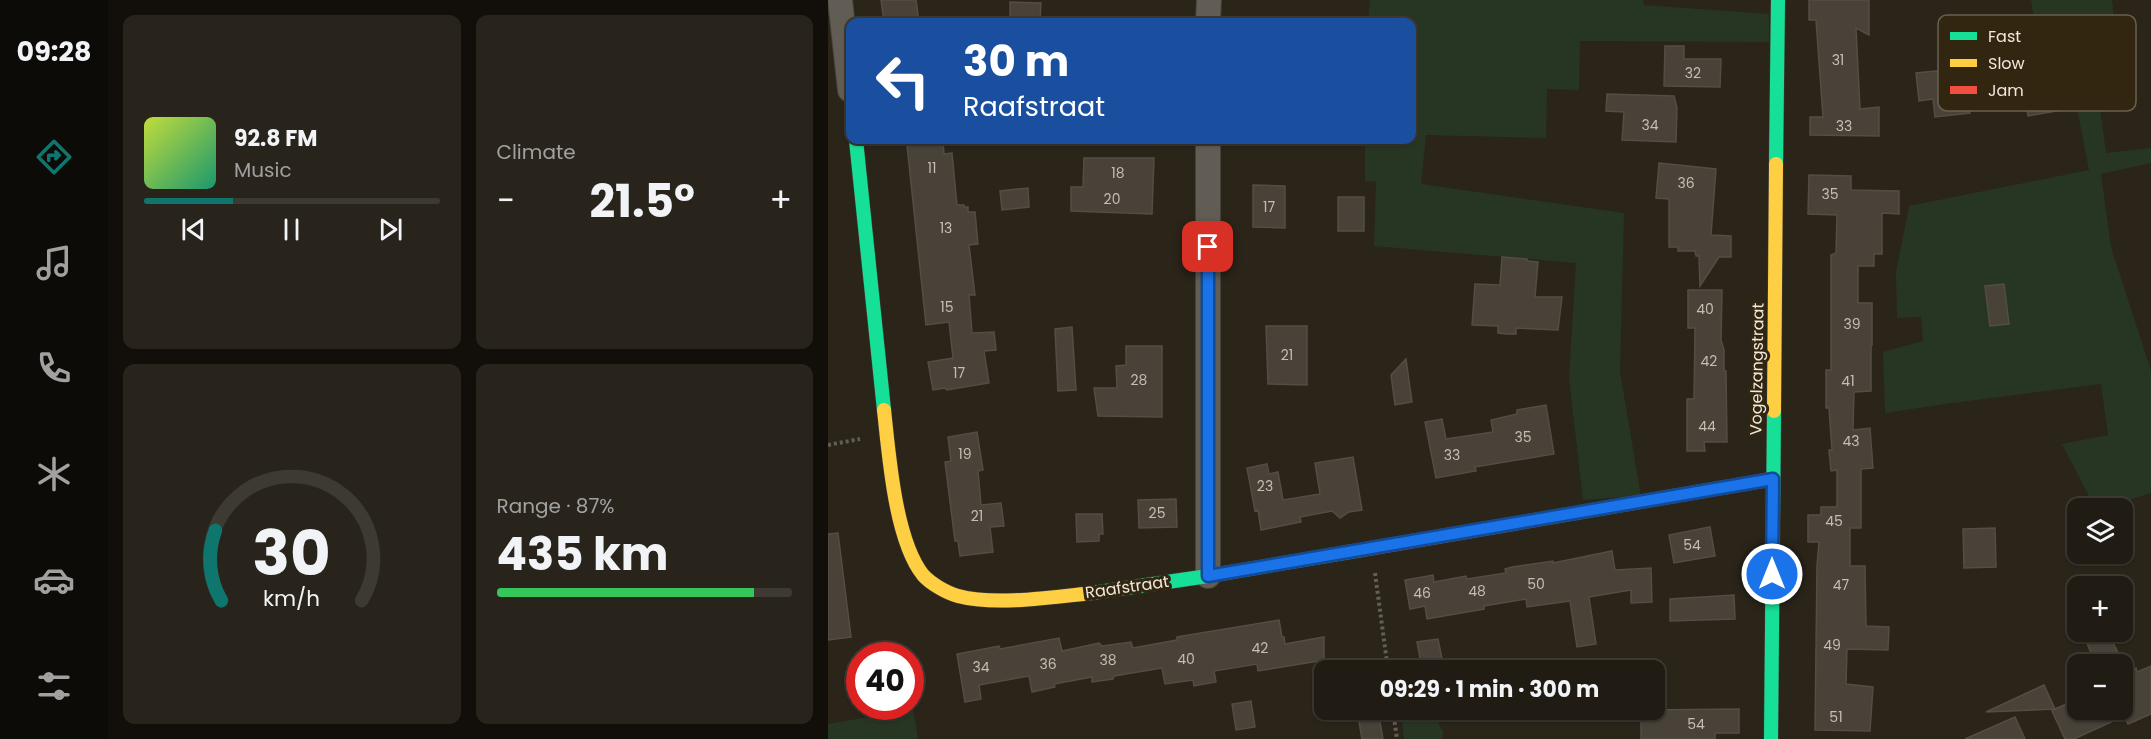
<!DOCTYPE html>
<meta charset="utf-8">
<style>
body{margin:0;font-family:Poppins,sans-serif;background:#28241c;color:#f1f3f6;height:100vh;display:flex;flex-direction:column;font-size:22px;white-space:nowrap}
*{box-sizing:border-box;margin:0}
p{font-size:20px;color:#a2a1a0}
.icon{flex:none;width:33px;height:33px;fill:none;stroke:currentColor;stroke-width:2;stroke-linecap:round;stroke-linejoin:round}
.map{position:relative;flex:1;overflow:hidden}
.side{display:flex;flex-direction:column;gap:15px;padding:15px;background:#120f0a;width:720px}
.side>*{flex:none}
.hud{position:absolute;left:18px;top:18px;width:570px;height:126px;border-radius:12px;box-shadow:0 2px 4px #0004,0 0 0 2px #3d3933;background:#1a4fa0;color:#fff;overflow:hidden}
.buttons{position:absolute;left:1239px;top:498px;display:grid;gap:12px}
.buttons a{display:grid;place-items:center;width:66px;height:66px;border-radius:12px;background:#201b13;box-shadow:0 2px 4px #0004,0 0 0 2px #3d3933;font-size:30px}
.speed{position:absolute;left:18px;top:642px;display:flex;gap:12px;font-size:30px;font-weight:700;text-align:center}
.speed>*{display:grid;place-content:center;width:78px;height:78px;border-radius:50%;background:#201b13;box-shadow:0 2px 4px #0004,0 0 0 2px #3d3933;line-height:1}
.speed .limit{border:9px solid #d22;background:#fff;color:#111}
.pin{position:absolute;display:grid;place-items:center;width:51px;height:51px;color:#fff;margin:-26px;border-radius:12px;box-shadow:0 3px 9px #0006}
.me{position:absolute;width:66px;margin:-33px;rotate:0deg;stroke-linejoin:round;filter:drop-shadow(0 0 4px #0008)}
.turn{display:flex;align-items:center;gap:21px;height:126px;padding:0 18px;font-size:27px}
.turn .icon{width:78px;height:78px;stroke-width:2.5}
.turn b{display:block;font-size:42px;line-height:51px}
.big{font-size:45px;font-weight:700;line-height:1.1}
.side .tile{flex:1;display:flex;flex-direction:column;justify-content:center;gap:9px;min-width:0;padding:0 21px;border-radius:12px;background:#28241c}
.side .dial{align-items:center;gap:0}
.dial svg{height:156px;overflow:visible;fill:none;stroke:#3d3933;stroke-width:7;stroke-linecap:round;text-anchor:middle}
.dial text{fill:#f1f3f6;stroke:none}
.song{display:flex;align-items:center;gap:18px}
.cover{width:72px;height:72px;border-radius:9px;background:linear-gradient(135deg,hsl(70 70% 55%),hsl(160 70% 35%))}
.played{height:6px;border-radius:3px;background:linear-gradient(90deg,#0f766e 30%,#3d3933 30%)}
.keys{display:flex;justify-content:space-around;direction:ltr}
.heat{display:flex;justify-content:space-between;align-items:center;font-size:33px;direction:ltr}
.charge{height:9px;border-radius:4px;background:linear-gradient(90deg,#34c759 87%,#3d3933 0)}
.side .tiles{flex:1;display:grid;gap:15px;grid-template-columns:repeat(2,1fr)}
.trip{position:absolute;left:486px;top:660px;width:351px;height:60px;border-radius:12px;background:#201b13;box-shadow:0 2px 4px #0004,0 0 0 2px #3d3933;font-weight:700;line-height:60px;text-align:center}
main{display:flex;flex:1;min-height:0}
.tabs{display:flex;flex-direction:column;width:108px;justify-content:space-around;align-items:center;background:#0d0b08;color:#a2a1a0}
.tabs .icon{width:42px;height:42px}
.tabs .active{color:#0f766e}
.tabs b{font-size:27px;color:#f1f3f6}
.map>svg:first-child{display:block}
</style>
<main>
<nav class="tabs">
<b>09:28</b>
<svg class="icon active" aria-label="directions" viewBox="0 0 24 24"><path d="M12 3l9 9-9 9-9-9zM9 14v-3h6M13 9l2 2-2 2"/></svg>
<svg class="icon" aria-label="music" viewBox="0 0 24 24"><path d="M9 18V5l10-2v13"/><circle cx="6" cy="18" r="3"/><circle cx="16" cy="16" r="3"/></svg>
<svg class="icon" aria-label="phone" viewBox="0 0 24 24"><path d="M5 4h4l2 5-3 2q2 4 5 5l2-3 5 2v4C11 20 4 13 5 4z"/></svg>
<svg class="icon" aria-label="climate" viewBox="0 0 24 24"><path d="M12 3v18M4 7l16 10M4 17L20 7"/></svg>
<svg class="icon" aria-label="car" viewBox="0 0 24 24"><path d="M5 17H2v-5l4-1 3-4h7l3 4 3 1v5h-3M9 17h6M6 11h13"/><circle cx="7" cy="17" r="2"/><circle cx="17" cy="17" r="2"/></svg>
<svg class="icon" aria-label="filters" viewBox="0 0 24 24"><path d="M4 7h16M4 17h16"/><circle cx="9" cy="7" r="2"/><circle cx="15" cy="17" r="2"/></svg>
</nav>
<section class="side">
<div class="tiles">
<div class="tile">
<div class="song"><i class="cover"></i><div><b>92.8 FM</b><p>Music</p></div></div>
<div class="played"></div>
<div class="keys"><svg class="icon" aria-label="previous" viewBox="0 0 24 24"><path d="M18 5L8 12l10 7zM5 5v14"/></svg><svg class="icon" aria-label="pause" viewBox="0 0 24 24"><path d="M8 5v14M16 5v14"/></svg><svg class="icon" aria-label="next" viewBox="0 0 24 24"><path d="M6 5l10 7-10 7zM19 5v14"/></svg></div>
</div>
<div class="tile"><p>Climate</p>
<div class="heat"><a>−</a><b class="big">21.5°</b><a>+</a></div>
</div>
<div class="tile dial"><svg viewBox="0 0 100 80">
<path d="M14 69A42 42 0 1 1 86 69"/>
<path d="M14 69A42 42 0 0 1 11 33" stroke="#0f766e"/>
<text x="50" y="56" font-size="32" font-weight="700">30</text>
<text x="50" y="72" font-size="11">km/h</text>
</svg></div>
<div class="tile"><p>Range · 87%</p><b class="big">435 km</b><div class="charge"></div></div>
</div>
</section>
<div class="map">
<svg width="1323" height="739" viewBox="0 0 1323 739">
<rect width="100%" height="100%" fill="#2a2419"/>
<g fill="#273622">
<path d="M542,0H815L816,5L941,14V42L752,41L751,90L719,89L718,138L598,135L593,184L796,213L792,372L813,496L755,500L741,378L748,263L546,246L548,182L537,181V140H584V22H540Z"/>
<path d="M1203,0H1284L1296,104L1272,108L1278,153L1323,148V163L1273,174L1283,247L1323,371V493L1275,508H1267L1234,444L1280,435L1273,384L1117,404L1057,413L1055,352L1095,341L1093,317L1069,318L1068,273L1081,206L1261,170L1240,62L1214,70Z"/>
<path d="M85,709L90,739H0V724Z"/>
<path d="M604,711L615,732L614,739H576L573,714Z"/>
</g>
<g fill="#484239" stroke="#544d45" stroke-width="1.5">
<path d="M53,0H88L91,22H56Z"/>
<path d="M981,0H1041V35L1028,28L1032,109L1051,107V136L982,135V117H995L988,20H981Z"/>
<path d="M182,2L213,3L212,21L182,20Z"/>
<path d="M837,46H856V59H893L892,87L836,86Z"/>
<path d="M1128,69L1129,78L1174,71L1177,87L1139,93L1142,113L1107,117L1105,99L1091,101L1088,73Z"/>
<path d="M1230,81L1235,110L1200,116L1195,86Z"/>
<path d="M779,94L846,96L849,108L848,142L794,140L796,112L778,111Z"/>
<path d="M115,141L116,154L124,153L129,205H136V207H140V212H147L150,244L141,245L147,295H141L144,333L166,332L168,350L156,351L161,383L119,390L117,388L105,390L100,362L125,358L121,322L98,325L79,145Z"/>
<path d="M256,158H326L324,214L243,211V187H255Z"/>
<path d="M831,163L888,169L883,235L903,236V257H891L872,286L871,256H868L867,251H850V247H841V199L828,198Z"/>
<path d="M981,175L1023,176V190L1071,191V214L1054,213V254H1046V266H1030V303H1044V345H1043V391L1026,392L1025,430L1042,428L1045,468L1033,469V528H1022V566H1037L1038,626L1061,627L1060,650L1019,649L1018,684L1045,687L1042,731L987,730L989,566L991,542H980V515H993V507H1009V470L1003,471L1001,450H1004L1001,408H998V370H1003V255L1008,253L1009,215L980,214Z"/>
<path d="M425,185L457,186V228L425,227Z"/>
<path d="M200,188L201,207L174,210L172,191Z"/>
<rect x="510" y="197" width="26" height="34"/>
<path d="M674,257L699,259V261L710,262L707,297H734L730,330L688,328V334H679L670,333V326L644,325L647,284L672,285Z"/>
<path d="M1176,284L1181,324L1162,326L1157,286Z"/>
<path d="M860,290H894L893,340L896,350V371H898L899,442H876L877,451H859V399H866L867,328H860Z"/>
<path d="M438,326H479V385L440,384Z"/>
<path d="M244,327L248,390L230,391L227,329Z"/>
<path d="M298,346H334V417L270,416L266,388H289L288,366L298,365Z"/>
<path d="M578,359L584,402L567,405L563,375Z"/>
<path d="M718,405L726,454L647,467L648,471L608,478L597,422L614,419L618,439L665,432L663,420L689,414V410Z"/>
<path d="M149,432L155,470L150,471L153,505L173,503L176,526L162,527L165,552L132,556L130,541H127L117,462L123,461L120,437Z"/>
<path d="M525,457L534,510L521,512L512,518L504,511L472,517L473,522L433,530L430,510L427,511L419,468L439,464L441,474L450,472L455,500L492,494L487,463Z"/>
<path d="M348,499L349,527L311,528L310,500Z"/>
<path d="M248,514H274L275,534H271V541L249,542Z"/>
<path d="M882,527L887,556L846,563L841,535Z"/>
<path d="M1167,528L1168,567L1136,568L1135,529Z"/>
<path d="M10,533L23,637L0,640V534Z"/>
<path d="M784,551L787,570L823,568L824,602L803,603V590L761,597L768,644L749,647L742,601L699,607L698,599L656,606V609L599,619L597,606L582,609L577,580L605,575L606,582L638,576L639,579L678,573L677,569L684,567L725,561V563Z"/>
<path d="M906,595L907,619L842,621V599Z"/>
<path d="M451,620L454,637H456L457,644L496,637V660L430,671L429,664L386,671L388,682L366,686L365,680L337,684L334,668L286,676L285,679L264,682V677L226,684L227,687L204,692L201,676L151,685L153,699L137,702L129,654L171,646L172,649L231,638L234,651L271,643L274,646L303,642L305,648L349,640V637Z"/>
<path d="M1274,632H1280L1290,653L1268,664L1257,639Z"/>
<path d="M610,639L614,659L593,663L589,642Z"/>
<path d="M1323,666V714L1300,724L1296,716L1246,739H1237L1224,711L1227,709L1158,712L1216,685L1227,709L1250,699V710H1294V674L1308,668L1309,672Z"/>
<path d="M423,701L427,727L408,730L404,704Z"/>
<path d="M911,709V733H887V739H813V710Z"/>
<path d="M529,710H550L555,739H534Z"/>
<path d="M1187,717L1197,739H1137Z"/>
</g>
<g fill="none" stroke-linecap="round" stroke-linejoin="round">
<defs>
<g id="street">
<path d="M12,0L22,90"/>
<path d="M380,22L381,0"/>
<path d="M380,576V140"/>
</g>
<g id="fast">
<path d="M28,140L56,410"/>
<path d="M948,164L950,0"/>
<path d="M264,593L380,576L533,550"/>
<path d="M943,739L946,411"/>
</g>
<g id="slow">
<path d="M56,410C61,455 67,540 95,575C103,584 119,593 130,596C167,606 226,597 264,593"/>
<path d="M946,411L948,164"/>
</g>
<path id="jam" d="M533,550L945,479"/>
</defs>
<use href="#street" stroke="#464139" stroke-width="26"/>
<use href="#fast" stroke="#464139" stroke-width="15"/>
<use href="#slow" stroke="#464139" stroke-width="15"/>
<use href="#jam" stroke="#464139" stroke-width="15"/>
<g stroke="#635f56" stroke-width="4" stroke-dasharray="3 3" stroke-linecap="butt">
<path d="M0,445L32,439"/>
<path d="M547,573L560,670"/>
<path d="M565,710L569,739"/>
</g>
<use href="#street" stroke="#625d54" stroke-width="24"/>
<use href="#fast" stroke="#16e098" stroke-width="14"/>
<use href="#slow" stroke="#ffcf43" stroke-width="14"/>
<use href="#jam" stroke="#f24e42" stroke-width="14"/>
</g>
<g fill="none" stroke-linecap="round" stroke-linejoin="round">
<defs>
<path id="route" d="M380,247V576L945,479L944,574"/>
</defs>
<use href="#route" stroke="#114b97" stroke-width="15"/>
<use href="#route" stroke="#1a73e8" stroke-width="10"/>
</g>
<g text-anchor="middle" dominant-baseline="central" stroke-width="6" stroke-linejoin="round" paint-order="stroke">
<g font-size="14" fill="#c5beb2">
<text x="1010" y="60">31</text>
<text x="865" y="73">32</text>
<text x="822" y="125">34</text>
<text x="1016" y="126">33</text>
<text x="104" y="168">11</text>
<text x="290" y="173">18</text>
<text x="858" y="183">36</text>
<text x="1002" y="194">35</text>
<text x="284" y="199">20</text>
<text x="441" y="207">17</text>
<text x="118" y="228">13</text>
<text x="119" y="307">15</text>
<text x="877" y="309">40</text>
<text x="1024" y="324">39</text>
<text x="459" y="355">21</text>
<text x="881" y="361">42</text>
<text x="131" y="373">17</text>
<text x="311" y="380">28</text>
<text x="1020" y="381">41</text>
<text x="879" y="426">44</text>
<text x="695" y="437">35</text>
<text x="1023" y="441">43</text>
<text x="137" y="454">19</text>
<text x="624" y="455">33</text>
<text x="437" y="486">23</text>
<text x="329" y="513">25</text>
<text x="149" y="516">21</text>
<text x="1006" y="521">45</text>
<text x="864" y="545">54</text>
<text x="708" y="584">50</text>
<text x="1013" y="585">47</text>
<text x="649" y="591">48</text>
<text x="594" y="593">46</text>
<text x="1004" y="645">49</text>
<text x="432" y="648">42</text>
<text x="358" y="659">40</text>
<text x="280" y="660">38</text>
<text x="220" y="664">36</text>
<text x="153" y="667">34</text>
<text x="1008" y="717">51</text>
<text x="868" y="724">54</text>
</g>
<g font-size="16" fill="#efe8db" stroke="#322611">
<text transform="translate(929 369) rotate(-89)">Vogelzangstraat</text>
<text transform="translate(299 587) rotate(-8)">Raafstraat</text>
</g>
</g>
<rect x="1110" y="15" width="198" height="96" rx="9" fill="#322611" stroke="#6b604e" stroke-width="1.5"/>
<rect x="1122" y="32" width="27" height="8" fill="#16e098"/>
<rect x="1122" y="59" width="27" height="8" fill="#ffcf43"/>
<rect x="1122" y="86" width="27" height="8" fill="#f24e42"/>
<g font-size="16" fill="#efe8db">
<text x="1160" y="42">Fast</text>
<text x="1160" y="69">Slow</text>
<text x="1160" y="96">Jam</text>
</g>
</svg>
<div class="buttons">
<a><svg class="icon" aria-label="layers" viewBox="0 0 24 24"><path d="M12 4l9 5-9 5-9-5zM3 14l9 5 9-5"/></svg></a>
<a>+</a>
<a>−</a>
</div>
<div class="speed"><div class="limit">40</div></div>
<div class="pin" style="left:380px;top:247px;background:#d93025"><svg class="icon" aria-label="arrive" viewBox="0 0 24 24"><path d="M6 21V4h12l-3 4 3 4H6"/></svg></div>
<svg class="me" style="left:944px;top:574px" viewBox="-20 -20 40 40"><circle r="17" fill="#1a73e8" stroke="#fff" stroke-width="3"/><path d="M0-11L8 9 0 5-8 9z" fill="#fff"/></svg>
<div class="trip">09:29 · 1 min · 300 m</div>
<div class="hud">
<div class="turn"><svg class="icon" aria-label="left" viewBox="0 0 24 24"><path d="M17 20v-9H6M10 6l-5 5 5 5"/></svg><div><b>30 m</b>Raafstraat</div></div>
</div>
</div>
</main>
